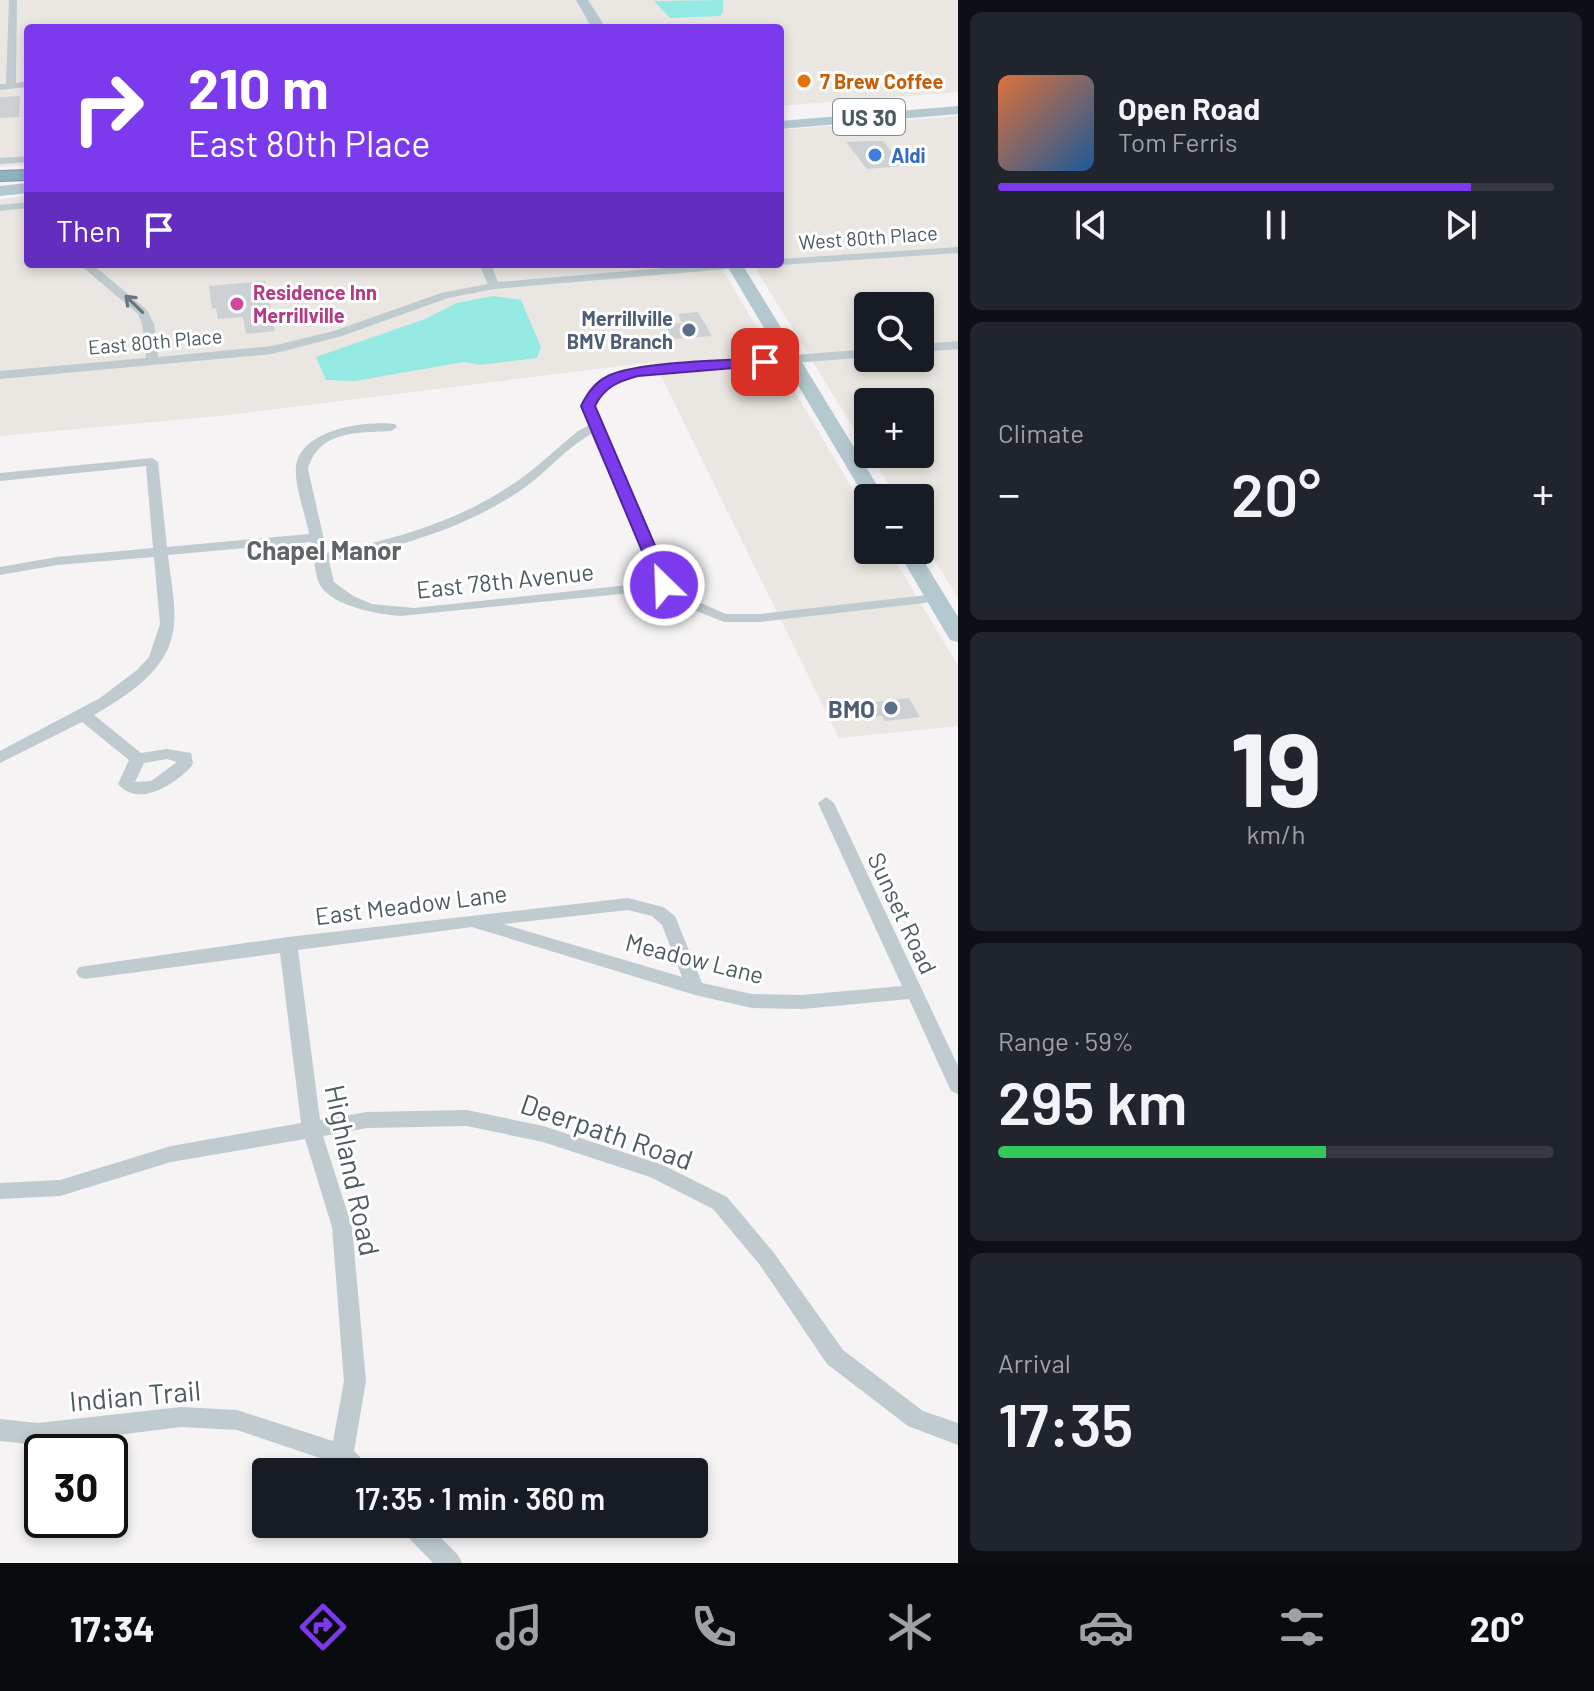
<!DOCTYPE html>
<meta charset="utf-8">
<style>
body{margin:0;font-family:Barlow,sans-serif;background:#20242c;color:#f1f3f6;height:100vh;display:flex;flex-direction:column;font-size:30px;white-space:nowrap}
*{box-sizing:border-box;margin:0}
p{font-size:26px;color:#9ea1a6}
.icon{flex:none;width:44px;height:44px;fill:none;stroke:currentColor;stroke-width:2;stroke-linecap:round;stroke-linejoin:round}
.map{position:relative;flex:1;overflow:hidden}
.side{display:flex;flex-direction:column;gap:12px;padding:12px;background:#0d0f14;width:636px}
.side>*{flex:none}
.banner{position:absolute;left:24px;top:24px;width:760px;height:244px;border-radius:8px;box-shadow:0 4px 12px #0003;background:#7c3aed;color:#fff;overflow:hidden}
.controls{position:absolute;left:854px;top:292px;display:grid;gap:16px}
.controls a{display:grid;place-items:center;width:80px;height:80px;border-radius:8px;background:#171b24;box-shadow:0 4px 12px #0003;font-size:40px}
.speed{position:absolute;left:24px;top:1434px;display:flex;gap:16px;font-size:40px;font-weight:700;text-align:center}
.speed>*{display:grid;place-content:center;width:104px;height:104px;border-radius:50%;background:#171b24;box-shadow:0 4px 12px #0003;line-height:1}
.speed .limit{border:4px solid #111;border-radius:12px;background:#fff;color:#111}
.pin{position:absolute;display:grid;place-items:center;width:68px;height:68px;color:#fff;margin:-34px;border-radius:16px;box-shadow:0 4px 12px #0006}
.me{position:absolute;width:88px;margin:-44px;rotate:336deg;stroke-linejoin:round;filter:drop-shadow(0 0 6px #0008)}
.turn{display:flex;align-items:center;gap:28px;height:168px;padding:0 32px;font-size:36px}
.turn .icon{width:104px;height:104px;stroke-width:2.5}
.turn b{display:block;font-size:56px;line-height:68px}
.then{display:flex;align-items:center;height:76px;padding:0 32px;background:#0003;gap:16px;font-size:30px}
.big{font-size:60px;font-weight:600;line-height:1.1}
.side .widget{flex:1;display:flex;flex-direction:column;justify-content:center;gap:12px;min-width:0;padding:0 28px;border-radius:12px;background:#20242c}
.side .dial{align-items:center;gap:0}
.dial b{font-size:104px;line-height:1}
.song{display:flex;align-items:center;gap:24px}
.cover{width:96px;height:96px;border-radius:12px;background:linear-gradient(135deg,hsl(20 70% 55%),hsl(210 70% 35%))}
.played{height:8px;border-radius:4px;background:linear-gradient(90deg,#7c3aed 85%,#363941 85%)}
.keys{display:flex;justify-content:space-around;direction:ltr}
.heat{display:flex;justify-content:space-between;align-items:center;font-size:44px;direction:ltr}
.charge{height:12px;border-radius:6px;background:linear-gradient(90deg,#34c759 59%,#363941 0)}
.trip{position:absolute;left:252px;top:1458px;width:456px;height:80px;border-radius:8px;background:#171b24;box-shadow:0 4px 12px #0003;font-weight:600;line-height:80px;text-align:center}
.tab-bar{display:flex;height:128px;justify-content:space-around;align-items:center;background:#090b0e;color:#9ea1a6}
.tab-bar .icon{width:56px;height:56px}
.tab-bar .current{color:#7c3aed}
.tab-bar b{font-size:36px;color:#f1f3f6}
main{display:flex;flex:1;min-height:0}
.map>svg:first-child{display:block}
</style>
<main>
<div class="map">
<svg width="958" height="1563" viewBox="0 0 958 1563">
<rect width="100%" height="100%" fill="#f5f3f3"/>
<g fill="#eae6e1" fill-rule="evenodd">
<path d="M0,0H958V92L780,106V28H28V165L0,167Z"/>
<path d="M958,116V598L920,536V498H897L870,454H920V402H868V452L753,264H780V130ZM868,306H920V358H868Z"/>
<path d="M28,196V264H719L868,515V550H889L958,666V726L839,738L654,362L219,416L0,436V199Z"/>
</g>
<g fill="#95e9e3">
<path d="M723,0V12L720,16L670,18L654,1Z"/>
<path d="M493,296L521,300L541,347L537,358L480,365L464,362L355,381L326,380L316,357L425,319L457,303Z"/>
</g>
<g fill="#cdd1d4">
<path d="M20,96L19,117L0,118V97Z"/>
<path d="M863,141H883L903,166L867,169L846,142Z"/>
<path d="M265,281L275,331L246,334L243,317L218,319L216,308L212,309L209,286Z"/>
<path d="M698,312L712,336L672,339L666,324L682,323L678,314Z"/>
<path d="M909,698L920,717L885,721L882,716L861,719L857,710L878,707L875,702Z"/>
</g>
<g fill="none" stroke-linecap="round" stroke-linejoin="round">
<defs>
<path id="motorway" d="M28,170V180L0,181V171Z"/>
</defs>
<use href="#motorway" stroke="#799daa" stroke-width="2"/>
<g fill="#bfcbce" fill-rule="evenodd">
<path d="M9,0H17L16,83L28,81V87L0,90V84H6Z"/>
<path d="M28,156V162L0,164V158Z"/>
<path d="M28,202V208L0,211V205Z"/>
<path d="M958,247V253L780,265L776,264H780V259Z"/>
<path d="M79,264H92L147,310L154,324L158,357L272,346L334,331L441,293L488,284L479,264H491L498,282L711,264H756L750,267L494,289L448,298L342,336L272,354L0,379V371L146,358L142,324L138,314Z"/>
<path d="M958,341V349L920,352V344Z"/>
<path d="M868,349V357L639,376C619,381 604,388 594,406L601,428L670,583L694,600L726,614H760L936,594L943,598L941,601L760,622H724L684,606L661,590L400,616C378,614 333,607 320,585C314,573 314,555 311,542L168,555C170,577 176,602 174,624C171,669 128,695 94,715L141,753L167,749L191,753L193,763L191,767C174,785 138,808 118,784L129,760L82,722L0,763V751L100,698L137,670L149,657L160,624L154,557L57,565L0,575V567L57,557L153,548L146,466L0,481V473L152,458L158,462L167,547L309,534C306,516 294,484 296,467C300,429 366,420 395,424L397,427L391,431C358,433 319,430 308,469L327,553C393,540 460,521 516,482C538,467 557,448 578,431L588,426L582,406C595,382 613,375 638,368ZM591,434L656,582L414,608L372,604L353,596L334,582L329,561C397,548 467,528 524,488C547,472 567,447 591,434ZM167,759L177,762L151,781L135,782L144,763Z"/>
<path d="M826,797L834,803L958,1066V1094L951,1091L909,999L802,1009L752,1008L695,995L472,927L298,950L320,1120L367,1112L467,1110L543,1126L663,1165L727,1197L774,1253L843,1350L923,1411L958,1423V1445L908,1426L827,1364L760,1265L713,1209L650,1177L543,1142L467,1126L367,1128L323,1136L352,1227L366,1381L354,1451L367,1464L370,1472H343L335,1463L237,1430L181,1427L38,1445L0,1441V1419L38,1423L181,1407L237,1410L333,1441L344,1381L332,1227L305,1139L171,1162L60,1196L0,1199V1183L60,1180L171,1146L301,1123L280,953L85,979L79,977L76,972L79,967L288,937L628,898L663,907L675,916L702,983L752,994L802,995L902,986L818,803ZM628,910L652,916L662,925L682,977L503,924Z"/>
<path d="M399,1524H427L458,1555L462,1563H433L403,1532Z"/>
</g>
<g fill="#b4c9cf" fill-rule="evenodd">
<path d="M576,0H588L606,28H592Z"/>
<path d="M958,106V114L780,129V121Z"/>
<path d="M28,183V193L0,196V186Z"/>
<path d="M726,264H742L885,498H868V502L865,498Z"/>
<path d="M897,550H917L958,617V642L950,640Z"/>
</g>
<use href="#motorway" fill="#8eb2be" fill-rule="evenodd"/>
</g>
<defs><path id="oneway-shaft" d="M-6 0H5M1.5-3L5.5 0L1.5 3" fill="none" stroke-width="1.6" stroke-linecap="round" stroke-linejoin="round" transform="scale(2)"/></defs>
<use stroke="#68777b" href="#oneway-shaft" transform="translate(134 304) rotate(-136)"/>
<path fill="#7c3aed" stroke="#51269a" stroke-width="2" d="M765,358L772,362L770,365L638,376C619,381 604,387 595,406L672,585L669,589H658L581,406C588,392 596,381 610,375C642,361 727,361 765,358Z"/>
<circle fill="#e8710a" stroke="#fff" stroke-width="3" cx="804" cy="81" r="8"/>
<circle fill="#3f7fe0" stroke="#fff" stroke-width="3" cx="875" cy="155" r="8"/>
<circle fill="#d1479c" stroke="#fff" stroke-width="3" cx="237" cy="304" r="8"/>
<g fill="#5c6f8a" stroke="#fff" stroke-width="3">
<circle cx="689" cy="330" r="8"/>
<circle cx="891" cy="708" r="8"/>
</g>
<g text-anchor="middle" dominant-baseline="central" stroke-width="6" stroke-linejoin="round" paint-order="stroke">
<g font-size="20" font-weight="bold" fill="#c56008" stroke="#fff" text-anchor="start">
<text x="820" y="81">7 Brew Coffee</text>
</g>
<g font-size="20" font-weight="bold" fill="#366cbe" stroke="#fff" text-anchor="start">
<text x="891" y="155">Aldi</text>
</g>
<g font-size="20" fill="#4b5b5f" stroke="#fff">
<text transform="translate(868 237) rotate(-4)">West 80th Place</text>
<text transform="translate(155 341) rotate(-5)">East 80th Place</text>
</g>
<g font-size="20" font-weight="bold" fill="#b23c85" stroke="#fff" text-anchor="start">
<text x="253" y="292">Residence Inn<tspan x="253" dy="23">Merrillville</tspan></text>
</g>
<g font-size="20" font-weight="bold" fill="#4e5e75" stroke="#fff" text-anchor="end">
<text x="673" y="318">Merrillville<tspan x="673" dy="23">BMV Branch</tspan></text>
</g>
<rect fill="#fff" stroke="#818c8f" stroke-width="2" x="833" y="99" width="72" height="36" rx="6"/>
<g font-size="22" font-weight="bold" fill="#4b5b5f">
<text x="869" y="117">US 30</text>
</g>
<g font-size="24" fill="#4b5b5f" stroke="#fff">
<text transform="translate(505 580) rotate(-6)">East 78th Avenue</text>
<text transform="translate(411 904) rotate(-7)">East Meadow Lane</text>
<text transform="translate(903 913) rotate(65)">Sunset Road</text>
<text transform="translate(695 958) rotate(14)">Meadow Lane</text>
</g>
<g font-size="24" font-weight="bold" fill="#4e5e75" stroke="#fff" text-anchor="end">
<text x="875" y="708">BMO</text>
</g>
<g font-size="26" font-weight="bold" fill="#5f6567" stroke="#fff">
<text x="324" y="549">Chapel Manor</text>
</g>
<g font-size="28" fill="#4b5b5f" stroke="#fff">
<text transform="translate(607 1131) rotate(19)">Deerpath Road</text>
<text transform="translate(353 1170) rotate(78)">Highland Road</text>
<text transform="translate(135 1395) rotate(-5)">Indian Trail</text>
</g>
</g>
</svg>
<div class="controls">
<a><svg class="icon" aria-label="search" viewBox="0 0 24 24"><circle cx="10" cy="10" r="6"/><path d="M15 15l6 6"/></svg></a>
<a>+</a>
<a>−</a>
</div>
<div class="speed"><div class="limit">30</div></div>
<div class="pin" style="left:765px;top:362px;background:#d93025"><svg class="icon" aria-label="arrive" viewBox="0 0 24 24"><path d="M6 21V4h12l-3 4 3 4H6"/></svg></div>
<svg class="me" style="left:664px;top:585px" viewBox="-20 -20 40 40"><circle r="17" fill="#7c3aed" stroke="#fff" stroke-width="3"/><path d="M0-11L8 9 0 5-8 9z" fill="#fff"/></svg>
<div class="trip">17:35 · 1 min · 360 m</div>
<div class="banner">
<div class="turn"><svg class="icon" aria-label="right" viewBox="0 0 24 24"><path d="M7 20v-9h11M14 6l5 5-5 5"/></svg><div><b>210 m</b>East 80th Place</div></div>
<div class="then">Then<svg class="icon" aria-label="arrive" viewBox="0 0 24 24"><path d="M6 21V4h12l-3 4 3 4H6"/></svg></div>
</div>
</div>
<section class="side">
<div class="widget">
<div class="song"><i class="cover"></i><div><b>Open Road</b><p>Tom Ferris</p></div></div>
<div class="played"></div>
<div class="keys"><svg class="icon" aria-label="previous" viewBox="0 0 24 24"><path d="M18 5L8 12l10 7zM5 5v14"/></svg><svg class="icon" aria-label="pause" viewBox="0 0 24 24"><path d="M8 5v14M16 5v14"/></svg><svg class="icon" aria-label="next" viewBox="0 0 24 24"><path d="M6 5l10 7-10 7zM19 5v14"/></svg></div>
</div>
<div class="widget"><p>Climate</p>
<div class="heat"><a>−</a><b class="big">20°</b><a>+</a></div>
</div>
<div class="widget dial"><b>19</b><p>km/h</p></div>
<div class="widget"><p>Range · 59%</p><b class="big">295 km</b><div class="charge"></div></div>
<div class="widget"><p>Arrival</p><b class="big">17:35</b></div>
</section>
</main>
<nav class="tab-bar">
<b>17:34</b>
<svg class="icon current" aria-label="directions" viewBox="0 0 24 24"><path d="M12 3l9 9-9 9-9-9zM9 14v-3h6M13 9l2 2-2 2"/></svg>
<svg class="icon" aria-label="music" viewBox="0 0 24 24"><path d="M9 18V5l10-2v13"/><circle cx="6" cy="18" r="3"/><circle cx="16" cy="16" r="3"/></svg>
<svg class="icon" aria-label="phone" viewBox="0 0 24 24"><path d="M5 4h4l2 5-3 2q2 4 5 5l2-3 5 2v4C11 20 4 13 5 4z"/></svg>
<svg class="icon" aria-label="climate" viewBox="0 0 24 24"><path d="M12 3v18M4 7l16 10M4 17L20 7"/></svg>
<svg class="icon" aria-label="car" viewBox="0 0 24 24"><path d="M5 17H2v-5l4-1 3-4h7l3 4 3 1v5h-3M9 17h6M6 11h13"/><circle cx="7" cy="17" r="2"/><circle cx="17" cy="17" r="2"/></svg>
<svg class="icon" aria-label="filters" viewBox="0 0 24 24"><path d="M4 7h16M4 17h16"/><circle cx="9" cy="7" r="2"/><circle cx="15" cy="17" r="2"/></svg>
<b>20°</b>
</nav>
